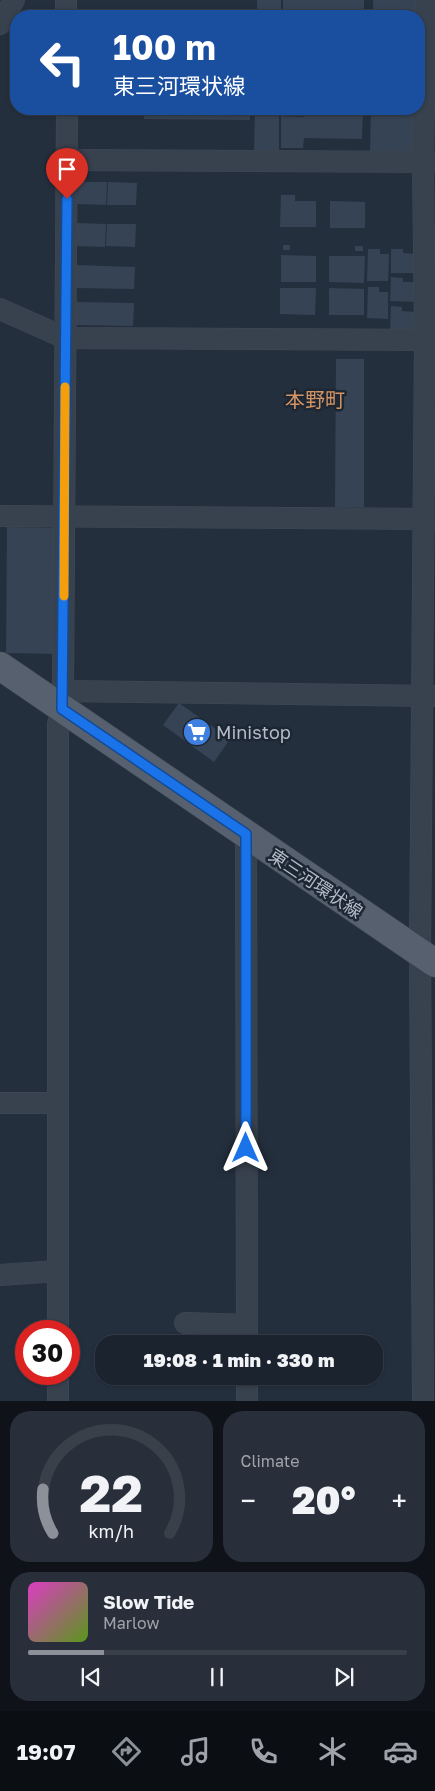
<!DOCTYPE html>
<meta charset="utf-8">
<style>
body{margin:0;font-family:"Golos Text","Noto Sans JP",sans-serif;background:#282f3a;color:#f1f3f6;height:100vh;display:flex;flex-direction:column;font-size:19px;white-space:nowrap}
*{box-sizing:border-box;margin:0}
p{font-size:16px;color:#a0a4aa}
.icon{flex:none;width:28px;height:28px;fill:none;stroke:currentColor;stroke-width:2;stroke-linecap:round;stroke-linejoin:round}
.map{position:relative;height:1401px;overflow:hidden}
.details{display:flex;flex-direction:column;gap:10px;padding:10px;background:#0f1319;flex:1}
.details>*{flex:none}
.hud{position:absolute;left:10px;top:10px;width:415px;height:105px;border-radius:20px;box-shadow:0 1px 4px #0004,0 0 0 1px #39404a;background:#1a4fa0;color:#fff;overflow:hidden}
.speed{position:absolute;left:15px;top:1320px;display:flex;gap:10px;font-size:25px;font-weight:700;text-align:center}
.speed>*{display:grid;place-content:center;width:65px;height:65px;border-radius:50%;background:#1b232e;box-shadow:0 1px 4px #0004,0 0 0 1px #39404a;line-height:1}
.speed .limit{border:8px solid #d22;background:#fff;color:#111}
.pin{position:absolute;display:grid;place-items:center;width:42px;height:42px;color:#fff;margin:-51px -21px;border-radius:50% 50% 50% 0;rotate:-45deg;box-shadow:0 0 5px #0007}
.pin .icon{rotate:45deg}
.me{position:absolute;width:55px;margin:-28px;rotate:0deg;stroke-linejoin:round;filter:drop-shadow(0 0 4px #0008)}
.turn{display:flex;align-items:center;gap:18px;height:105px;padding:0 20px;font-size:22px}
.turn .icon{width:65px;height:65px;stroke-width:2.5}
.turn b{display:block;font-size:35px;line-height:42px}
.big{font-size:38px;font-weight:800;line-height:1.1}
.details .tile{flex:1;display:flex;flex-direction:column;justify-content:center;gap:8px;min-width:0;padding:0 18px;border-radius:20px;background:#282f3a}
.details .dial{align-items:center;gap:0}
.dial svg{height:130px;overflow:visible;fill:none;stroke:#39404a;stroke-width:7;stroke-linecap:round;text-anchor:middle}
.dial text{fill:#f1f3f6;stroke:none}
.song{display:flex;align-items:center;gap:15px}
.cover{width:60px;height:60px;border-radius:8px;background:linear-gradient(135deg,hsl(310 70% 55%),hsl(90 70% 35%))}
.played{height:5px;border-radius:2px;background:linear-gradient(90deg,#8c9099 20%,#39404a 20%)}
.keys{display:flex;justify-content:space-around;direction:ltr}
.heat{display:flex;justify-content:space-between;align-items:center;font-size:28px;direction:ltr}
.details .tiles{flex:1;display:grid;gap:10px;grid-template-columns:1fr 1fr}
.tile:last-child{grid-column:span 2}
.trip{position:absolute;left:95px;top:1335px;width:288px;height:50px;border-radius:20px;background:#1b232e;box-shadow:0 1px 4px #0004,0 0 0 1px #39404a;font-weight:800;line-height:50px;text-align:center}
.menu{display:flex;height:80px;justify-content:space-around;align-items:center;background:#0b0e12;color:#a0a4aa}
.menu .icon{width:35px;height:35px}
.menu .on{color:#8c9099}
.menu b{font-size:22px;color:#f1f3f6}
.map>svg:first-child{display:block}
</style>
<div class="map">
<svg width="435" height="1401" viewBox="0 0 435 1401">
<rect width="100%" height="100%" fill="#242f3e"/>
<g fill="#364354">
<rect x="257" y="0" width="24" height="16"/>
<rect x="283" y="0" width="81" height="16"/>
<rect x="373" y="0" width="43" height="16"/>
<path d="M89,109H139V113L89,112Z"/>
<path d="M144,109H250V120L144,119Z"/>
<path d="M255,109H279V150H254Z"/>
<path d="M281,109H363L362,139L304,138L303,148H281V116L304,117L305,112L281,111Z"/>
<path d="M371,109H415V154H370Z"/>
<path d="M78,182H107L106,205L77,204Z"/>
<path d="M108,182L137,183L136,205H107Z"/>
<path d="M281,195H295V201H316V227H280Z"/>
<path d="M330,201L365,202V228H330Z"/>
<path d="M77,223L106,224L105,247L76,246Z"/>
<path d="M107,224H136L135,247L106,246Z"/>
<rect x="283" y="245" width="7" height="5"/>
<rect x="355" y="246" width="8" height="5"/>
<path d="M368,249H380V254H389L388,281H367Z"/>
<path d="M391,249H403V253L417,254V273H391Z"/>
<path d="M281,255L316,256V282H281Z"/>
<path d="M329,256H365L364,283L329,282Z"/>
<path d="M76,265L135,267L134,289L76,288Z"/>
<path d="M391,277L403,278V282H417V302L390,301Z"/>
<path d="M368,287H379V292H388V319L367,318Z"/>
<path d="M280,288H316L315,315L280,314Z"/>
<path d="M329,288L364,289V315H329Z"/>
<path d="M75,302L134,303L133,326L75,325Z"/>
<path d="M391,306L402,307V311L416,312V331H390Z"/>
<path d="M336,359H364V507H335Z"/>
<path d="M7,527L60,528L59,654L6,653Z"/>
<path d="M179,703L230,739L214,762L163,725Z"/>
</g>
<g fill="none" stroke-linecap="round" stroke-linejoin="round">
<defs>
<g id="minor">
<path d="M66,0V16"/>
<path d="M0,24L14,0"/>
<path d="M67,160L435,162"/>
<path d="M0,309L65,338L435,340"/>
<path d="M0,516L435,519"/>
<path d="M63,691L435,696"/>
<path d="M246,834L247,1344"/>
<path d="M0,1103H58"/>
<path d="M0,1275L58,1271"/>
<path d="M185,1323L247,1325"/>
<path d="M58,1331V724L63,709V691L67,109"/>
<path d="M58,1401V1374"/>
<path d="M247,1401V1376"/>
<path d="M423,1401L420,953L425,340L423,162L426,0"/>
</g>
<path id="primary" d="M0,666L435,963"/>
</defs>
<use href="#minor" stroke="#414a57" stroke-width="22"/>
<use href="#primary" stroke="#414a57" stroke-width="29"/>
<use href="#minor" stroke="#38414e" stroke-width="21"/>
<use href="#primary" stroke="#56606e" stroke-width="28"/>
</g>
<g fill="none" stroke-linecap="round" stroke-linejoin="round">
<defs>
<path id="route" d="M67,199L62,709L246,834V1148"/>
</defs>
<use href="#route" stroke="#114b97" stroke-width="12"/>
<use href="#route" stroke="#1a73e8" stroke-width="9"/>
<path stroke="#f59e0b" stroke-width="9" d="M64,596L65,387"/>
</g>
<defs>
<symbol id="supermarket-disc" viewBox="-11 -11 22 22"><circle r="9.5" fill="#3f7fe0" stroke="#1d2633"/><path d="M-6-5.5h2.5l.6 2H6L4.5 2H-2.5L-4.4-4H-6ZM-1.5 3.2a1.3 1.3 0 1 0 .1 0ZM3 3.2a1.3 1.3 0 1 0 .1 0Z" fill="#fff"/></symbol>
</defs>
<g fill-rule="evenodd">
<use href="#supermarket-disc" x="181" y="716" width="32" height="32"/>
</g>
<g text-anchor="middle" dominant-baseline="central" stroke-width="5" stroke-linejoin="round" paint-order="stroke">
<g font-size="18" fill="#b4bcc9" stroke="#1d2633" text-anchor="start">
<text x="216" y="732">Ministop</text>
</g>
<g font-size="18" fill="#b4bcc9" stroke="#1d2633">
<text transform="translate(316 883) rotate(34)">東三河環状線</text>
</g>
<g font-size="20" fill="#d59563" stroke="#1d2633">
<text x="315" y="399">本野町</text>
</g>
</g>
</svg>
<div class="speed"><div class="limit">30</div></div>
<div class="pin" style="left:67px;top:199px;background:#d93025"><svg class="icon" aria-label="arrive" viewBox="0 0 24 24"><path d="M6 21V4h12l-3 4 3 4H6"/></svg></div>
<svg class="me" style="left:246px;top:1148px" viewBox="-20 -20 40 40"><path d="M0-17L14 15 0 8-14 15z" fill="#1a73e8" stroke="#fff" stroke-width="4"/></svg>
<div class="trip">19:08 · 1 min · 330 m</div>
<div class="hud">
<div class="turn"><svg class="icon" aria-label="left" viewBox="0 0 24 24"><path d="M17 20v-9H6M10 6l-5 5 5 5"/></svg><div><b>100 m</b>東三河環状線</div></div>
</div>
</div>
<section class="details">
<div class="tiles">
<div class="tile dial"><svg viewBox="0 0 100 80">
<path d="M14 69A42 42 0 1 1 86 69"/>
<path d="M14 69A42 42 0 0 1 8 42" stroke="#8c9099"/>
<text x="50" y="56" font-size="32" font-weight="700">22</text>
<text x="50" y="72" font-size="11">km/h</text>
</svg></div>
<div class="tile"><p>Climate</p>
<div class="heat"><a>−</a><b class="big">20°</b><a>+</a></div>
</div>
<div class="tile">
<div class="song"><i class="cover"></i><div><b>Slow Tide</b><p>Marlow</p></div></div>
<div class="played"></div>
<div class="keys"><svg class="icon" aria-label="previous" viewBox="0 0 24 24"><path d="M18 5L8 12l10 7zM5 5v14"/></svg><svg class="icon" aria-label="pause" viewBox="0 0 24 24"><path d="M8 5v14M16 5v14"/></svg><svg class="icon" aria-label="next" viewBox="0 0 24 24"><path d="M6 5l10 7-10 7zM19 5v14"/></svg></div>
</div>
</div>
</section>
<nav class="menu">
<b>19:07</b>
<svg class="icon on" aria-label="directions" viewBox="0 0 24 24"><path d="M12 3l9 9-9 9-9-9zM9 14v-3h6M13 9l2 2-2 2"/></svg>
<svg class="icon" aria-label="music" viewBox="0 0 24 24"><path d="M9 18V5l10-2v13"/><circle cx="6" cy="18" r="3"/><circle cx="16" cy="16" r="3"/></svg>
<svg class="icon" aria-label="phone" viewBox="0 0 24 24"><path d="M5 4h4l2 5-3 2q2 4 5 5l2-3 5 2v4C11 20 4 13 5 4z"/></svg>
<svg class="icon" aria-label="climate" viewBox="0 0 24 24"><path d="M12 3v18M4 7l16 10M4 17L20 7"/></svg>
<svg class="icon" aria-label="car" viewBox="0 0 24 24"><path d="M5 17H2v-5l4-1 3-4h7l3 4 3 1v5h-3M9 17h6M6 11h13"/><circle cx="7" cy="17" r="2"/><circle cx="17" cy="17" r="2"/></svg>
</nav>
